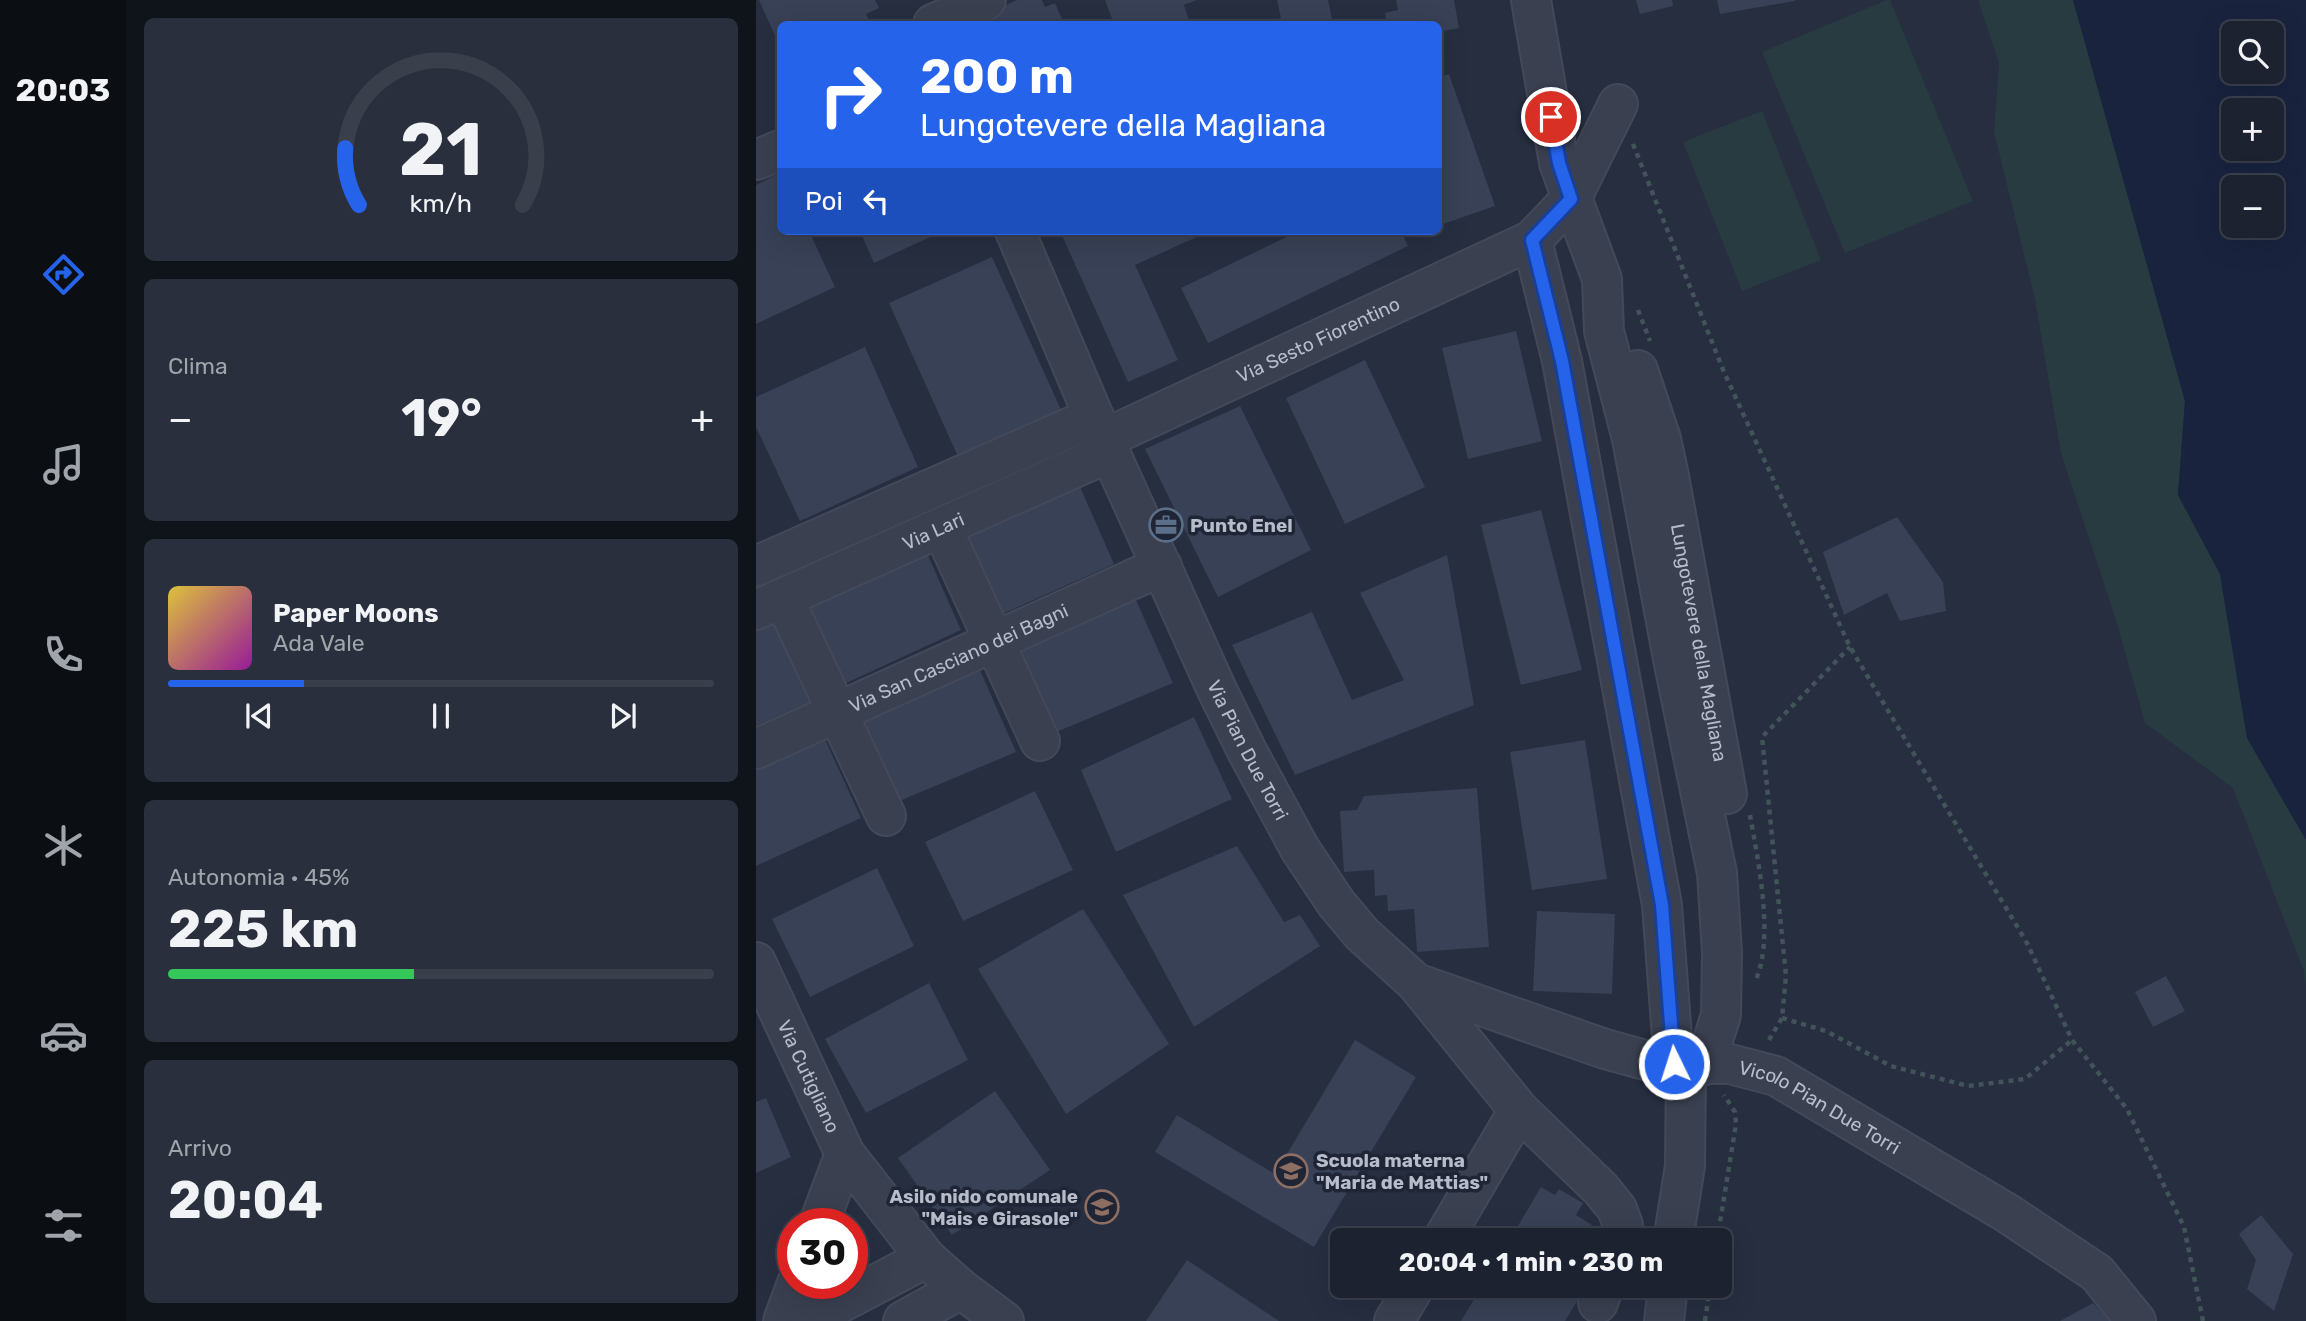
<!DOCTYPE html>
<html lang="it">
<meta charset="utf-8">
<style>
body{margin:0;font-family:Rubik,sans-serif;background:#292f3c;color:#f1f3f6;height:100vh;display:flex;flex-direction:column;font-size:26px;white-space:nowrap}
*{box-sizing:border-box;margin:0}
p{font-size:23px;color:#a0a4ab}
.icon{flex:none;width:38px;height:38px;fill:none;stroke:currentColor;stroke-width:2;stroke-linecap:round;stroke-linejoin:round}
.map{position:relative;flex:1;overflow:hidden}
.drawer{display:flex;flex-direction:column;gap:18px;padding:18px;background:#0f131a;width:630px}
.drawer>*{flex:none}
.top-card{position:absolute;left:21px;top:21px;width:665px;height:214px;border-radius:10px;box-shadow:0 7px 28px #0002,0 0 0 2px #3a3f4c;background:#2563eb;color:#fff;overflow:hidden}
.controls{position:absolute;left:1465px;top:21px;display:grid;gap:14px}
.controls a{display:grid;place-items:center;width:63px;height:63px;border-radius:10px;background:#1c2230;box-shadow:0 7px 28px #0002,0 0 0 2px #3a3f4c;font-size:35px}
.speed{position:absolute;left:21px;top:1208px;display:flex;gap:14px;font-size:35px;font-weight:700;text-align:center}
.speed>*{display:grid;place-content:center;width:91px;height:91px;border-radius:50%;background:#1c2230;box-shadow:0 7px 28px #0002,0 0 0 2px #3a3f4c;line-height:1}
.speed .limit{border:10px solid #d22;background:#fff;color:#111}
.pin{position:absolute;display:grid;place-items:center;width:60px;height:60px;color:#fff;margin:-30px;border:4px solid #fff;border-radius:50%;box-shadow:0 2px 7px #0007}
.me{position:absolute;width:77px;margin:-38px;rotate:356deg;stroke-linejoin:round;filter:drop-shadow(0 0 5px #0008)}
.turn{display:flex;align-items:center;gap:24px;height:147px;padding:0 28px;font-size:32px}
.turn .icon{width:91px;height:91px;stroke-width:2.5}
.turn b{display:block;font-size:49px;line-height:60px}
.then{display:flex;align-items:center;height:66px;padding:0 28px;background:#0003;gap:14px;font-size:26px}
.big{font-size:52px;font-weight:700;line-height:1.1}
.drawer .widget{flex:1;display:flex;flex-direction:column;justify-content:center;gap:10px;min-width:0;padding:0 24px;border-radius:10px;background:#292f3c}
.drawer .dial{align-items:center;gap:0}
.dial svg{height:182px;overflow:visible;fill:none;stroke:#3a3f4c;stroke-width:7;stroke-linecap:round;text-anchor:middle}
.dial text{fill:#f1f3f6;stroke:none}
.song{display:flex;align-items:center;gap:21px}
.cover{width:84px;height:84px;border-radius:10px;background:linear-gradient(135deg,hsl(50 70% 55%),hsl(300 70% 35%))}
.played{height:7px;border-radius:4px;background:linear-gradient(90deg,#2563eb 25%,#3a3f4c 25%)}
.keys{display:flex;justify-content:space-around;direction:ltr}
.heat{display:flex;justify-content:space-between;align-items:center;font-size:38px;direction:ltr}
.charge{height:10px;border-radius:5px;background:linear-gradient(90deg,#34c759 45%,#3a3f4c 0)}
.trip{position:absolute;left:574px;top:1228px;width:402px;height:70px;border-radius:10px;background:#1c2230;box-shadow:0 7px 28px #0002,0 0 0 2px #3a3f4c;font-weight:700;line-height:70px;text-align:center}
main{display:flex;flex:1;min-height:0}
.tabs{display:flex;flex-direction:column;width:126px;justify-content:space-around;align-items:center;background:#0b0e13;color:#a0a4ab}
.tabs .icon{width:49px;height:49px}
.tabs .active{color:#2563eb}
.tabs b{font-size:32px;color:#f1f3f6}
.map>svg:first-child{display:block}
</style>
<main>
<nav class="tabs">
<b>20:03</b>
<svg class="icon active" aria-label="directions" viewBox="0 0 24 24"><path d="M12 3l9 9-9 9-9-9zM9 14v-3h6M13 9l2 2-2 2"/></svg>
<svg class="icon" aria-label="music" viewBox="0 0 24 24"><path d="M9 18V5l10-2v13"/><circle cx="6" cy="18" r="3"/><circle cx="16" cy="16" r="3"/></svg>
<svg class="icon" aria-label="phone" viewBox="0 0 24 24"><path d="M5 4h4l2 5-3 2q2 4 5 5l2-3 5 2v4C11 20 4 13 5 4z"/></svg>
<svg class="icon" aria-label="climate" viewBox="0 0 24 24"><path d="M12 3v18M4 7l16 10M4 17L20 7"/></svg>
<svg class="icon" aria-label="car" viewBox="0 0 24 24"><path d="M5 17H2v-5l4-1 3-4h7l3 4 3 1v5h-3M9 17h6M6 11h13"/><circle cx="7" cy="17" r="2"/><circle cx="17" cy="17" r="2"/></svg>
<svg class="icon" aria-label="filters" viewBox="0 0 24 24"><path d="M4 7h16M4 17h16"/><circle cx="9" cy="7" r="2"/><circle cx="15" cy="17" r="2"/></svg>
</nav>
<section class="drawer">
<div class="widget dial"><svg viewBox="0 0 100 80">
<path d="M14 69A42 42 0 1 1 86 69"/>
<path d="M14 69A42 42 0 0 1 8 44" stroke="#2563eb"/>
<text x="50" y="56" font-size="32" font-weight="700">21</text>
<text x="50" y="72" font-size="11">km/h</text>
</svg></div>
<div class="widget"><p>Clima</p>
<div class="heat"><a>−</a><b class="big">19°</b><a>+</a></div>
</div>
<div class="widget">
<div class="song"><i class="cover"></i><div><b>Paper Moons</b><p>Ada Vale</p></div></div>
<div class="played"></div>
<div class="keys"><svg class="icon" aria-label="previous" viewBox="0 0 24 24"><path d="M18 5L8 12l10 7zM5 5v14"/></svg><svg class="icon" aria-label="pause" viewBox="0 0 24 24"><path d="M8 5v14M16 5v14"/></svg><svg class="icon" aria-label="next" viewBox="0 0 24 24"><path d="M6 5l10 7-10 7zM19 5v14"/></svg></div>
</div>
<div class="widget"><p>Autonomia · 45%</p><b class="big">225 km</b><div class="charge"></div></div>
<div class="widget"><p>Arrivo</p><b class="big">20:04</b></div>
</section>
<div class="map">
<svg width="1550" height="1321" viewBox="0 0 1550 1321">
<rect width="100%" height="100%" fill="#262e40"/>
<g fill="#283b41">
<path d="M1131,0H1134L1217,201L1089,253L1006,52Z"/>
<path d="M1222,0H1317L1429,401L1422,495L1464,574L1491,738L1550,840V986L1548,971L1477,788L1389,723L1360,620L1305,453L1279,299L1238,132L1243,63Z"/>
<path d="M1006,111L1065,260L986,291L927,142Z"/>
</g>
<path fill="#19233e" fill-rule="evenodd" d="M1317,0H1550V840L1491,738L1464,574L1422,495L1429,401ZM1477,33H1516V72H1477ZM1477,110H1516V149H1477ZM1477,187H1516V226H1477Z"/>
<g fill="#384156">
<path d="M3,0H119L123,8L110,14L115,24H24V47Z"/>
<path d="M261,0H286L289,7L299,3L308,24H228L224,17Z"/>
<path d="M349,0H441L428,5L434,24H358Z"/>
<path d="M521,0H572L577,24H516L515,21L525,18Z"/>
<path d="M640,0H698L703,28L682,32V24H631L629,13L642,10Z"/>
<path d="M880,0H916L917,6L884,14Z"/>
<path d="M961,0H1039V1L964,14Z"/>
<path d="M693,74L739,206L687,224L682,210V78Z"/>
<path d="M24,173V231H53L79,287L0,324V185Z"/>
<path d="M104,231H187L118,263Z"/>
<path d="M304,231H454L379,265L422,360L372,382Z"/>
<path d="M543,231H645L652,246L452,343L425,288Z"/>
<path d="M236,257L306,412L203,459L133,303Z"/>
<path d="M760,331L786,441L712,459L686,348Z"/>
<path d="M109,347L162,467L44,521L0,427V397Z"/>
<path d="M609,360L669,487L589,524L530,398Z"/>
<path d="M484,406L555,550L462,597L389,449Z"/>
<path d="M322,482L358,564L244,615L208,534Z"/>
<path d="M785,510L826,670L765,685L725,525Z"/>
<path d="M1141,517L1187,582L1190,611L1144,621L1131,593L1088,615L1067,552Z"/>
<path d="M170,551L205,630L86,685L50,605Z"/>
<path d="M691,555L718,705L539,775L476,645L556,612L596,700L648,680L604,593Z"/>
<path d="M380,600L417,683L298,733L261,651Z"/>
<path d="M19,620L58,700L0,726V629Z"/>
<path d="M223,668L260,752L141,802L104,722Z"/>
<path d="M438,717L476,799L360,852L325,770Z"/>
<path d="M67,735L105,818L0,866V766Z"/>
<path d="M829,740L851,879L776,890L754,752Z"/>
<path d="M721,788L733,947L661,952L658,909L632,911L631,895L619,896L618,870L588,872L584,811L601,810L608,796Z"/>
<path d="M279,791L317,870L207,921L169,842Z"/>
<path d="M481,846L528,922L544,915L564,946L438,1027L367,895Z"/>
<path d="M121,868L158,946L54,997L16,919Z"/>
<path d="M327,909L413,1044L310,1114L222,969Z"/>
<path d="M781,911L859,914L856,994L777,991Z"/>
<path d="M1410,976L1429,1011L1397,1027L1379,992Z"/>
<path d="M173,983L212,1060L110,1113L69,1039Z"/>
<path d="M599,1040L660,1077L558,1247L399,1152L421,1115L519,1174Z"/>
<path d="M239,1091L294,1170L196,1235L142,1158Z"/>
<path d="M10,1098L35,1157L0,1173V1102Z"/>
<path d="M785,1187L799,1195L803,1189L827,1203L820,1215L852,1235L849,1241H753Z"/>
<path d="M1505,1215L1537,1254L1518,1311L1491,1289L1500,1260L1483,1234Z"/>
<path d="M431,1260L523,1321H390Z"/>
<path d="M726,1286H830L809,1321H705Z"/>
<path d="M1337,1303L1354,1321H1304Z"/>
</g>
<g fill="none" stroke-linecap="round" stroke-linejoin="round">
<defs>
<g id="minor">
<path d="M775,0L803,163L846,279L848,331L876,439L917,659L961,873L966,953L965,1015L949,1065"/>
<path d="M177,24L230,0"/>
<path d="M0,160L24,150"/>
<path id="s1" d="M259,231L338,417L461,690L491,751L544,849L580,903L606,934L660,983L763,1110L845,1189L861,1209L867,1225L862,1241"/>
<path d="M776,240L806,361L906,905L918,1064"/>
<path id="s2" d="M882,370L905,439L913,476L971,794"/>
<path id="s3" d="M348,439L776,240L815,199L862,104"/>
<path d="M186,528L284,741"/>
<path d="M0,566L338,417"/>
<path d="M28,599L130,816"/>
<path id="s4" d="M0,610L354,452"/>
<path id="s5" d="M0,749L406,566"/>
<path id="s6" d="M0,962L89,1154L170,1258L205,1289L248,1321"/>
<path id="s7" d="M660,983L849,1049L900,1063L974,1064L1020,1076L1251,1213L1341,1273L1380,1321"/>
<path d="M63,1223L89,1154"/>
<path d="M686,1241L763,1110"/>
<path d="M917,1241L929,1166L930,1064"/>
<path d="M842,1303L848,1286"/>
<path d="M27,1321L41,1283"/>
<path d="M50,1321L170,1258"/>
<path d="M147,1321L205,1289"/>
<path d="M638,1321L659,1286"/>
<path d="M908,1321L912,1286"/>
</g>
</defs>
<use href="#minor" stroke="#444959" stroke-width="42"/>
<g stroke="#425459" stroke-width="4.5" stroke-dasharray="5 5" stroke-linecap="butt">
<path d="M877,144L968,372L1094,647L1271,943L1316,1040L1371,1109L1428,1227L1447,1321"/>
<path d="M882,310L894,341"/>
<path d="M994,815C1002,861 1019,939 999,982"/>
<path d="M1026,1018L1070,1031L1135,1066L1212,1086L1269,1079L1316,1040"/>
<path d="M1013,1040L1026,1018L1030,976L1006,737L1094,647"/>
<path d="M961,1241L980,1124L979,1112L968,1095"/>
<path d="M949,1321L954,1286"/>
</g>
<use href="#minor" stroke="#3a4050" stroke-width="38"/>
</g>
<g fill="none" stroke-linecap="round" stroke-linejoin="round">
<defs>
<path id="route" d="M795,117L803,163L815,199L776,240L806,361L906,905L918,1064"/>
</defs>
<use href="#route" stroke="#184099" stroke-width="18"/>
<use href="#route" stroke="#2563eb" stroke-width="12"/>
</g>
<defs>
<symbol id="office-ring" viewBox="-11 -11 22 22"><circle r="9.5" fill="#1f2535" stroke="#5c6f8a" stroke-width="1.5"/><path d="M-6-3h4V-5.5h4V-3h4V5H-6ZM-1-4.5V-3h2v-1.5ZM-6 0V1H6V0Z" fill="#5c6f8a"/></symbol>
<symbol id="school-ring" viewBox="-11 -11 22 22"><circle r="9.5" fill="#1f2535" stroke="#8d6e63" stroke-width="1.5"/><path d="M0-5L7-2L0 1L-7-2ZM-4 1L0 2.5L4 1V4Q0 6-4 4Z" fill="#8d6e63"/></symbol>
</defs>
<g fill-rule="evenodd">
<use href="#office-ring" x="391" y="506" width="38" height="38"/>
<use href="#school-ring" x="516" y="1152" width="38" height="38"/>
<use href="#school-ring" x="327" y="1188" width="38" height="38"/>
</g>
<g text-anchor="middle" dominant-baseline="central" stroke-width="7" stroke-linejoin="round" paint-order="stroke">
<g font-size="19" fill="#b7bcca" stroke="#1f2535">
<text stroke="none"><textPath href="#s3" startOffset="236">Via Sesto Fiorentino</textPath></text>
<text stroke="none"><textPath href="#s4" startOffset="194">Via Lari</textPath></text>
<text stroke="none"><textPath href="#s2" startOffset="280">Lungotevere della Magliana</textPath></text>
<text stroke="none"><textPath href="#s5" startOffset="222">Via San Casciano dei Bagni</textPath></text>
<text stroke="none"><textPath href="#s1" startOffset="569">Via Pian Due Torri</textPath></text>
<text stroke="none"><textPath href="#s6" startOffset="126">Via Cutigliano</textPath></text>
<text stroke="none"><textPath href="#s7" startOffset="427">Vicolo Pian Due Torri</textPath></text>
</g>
<g font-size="19" font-weight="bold" fill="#b7bcca" stroke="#1f2535" text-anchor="start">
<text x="434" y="525">Punto Enel</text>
<text x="560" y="1160">Scuola materna<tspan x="560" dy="22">"Maria de Mattias"</tspan></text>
<text x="322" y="1196" text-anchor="end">Asilo nido comunale<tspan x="322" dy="22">"Mais e Girasole"</tspan></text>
</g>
</g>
</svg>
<div class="controls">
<a><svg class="icon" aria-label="search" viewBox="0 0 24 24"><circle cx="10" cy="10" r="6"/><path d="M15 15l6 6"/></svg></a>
<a>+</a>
<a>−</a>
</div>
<div class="speed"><div class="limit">30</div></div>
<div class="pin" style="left:795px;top:117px;background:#d93025"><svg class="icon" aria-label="arrive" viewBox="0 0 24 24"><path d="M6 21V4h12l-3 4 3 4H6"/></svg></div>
<svg class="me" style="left:918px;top:1064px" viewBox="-20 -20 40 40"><circle r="17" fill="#2563eb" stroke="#fff" stroke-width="3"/><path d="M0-11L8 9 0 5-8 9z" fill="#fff"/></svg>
<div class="trip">20:04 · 1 min · 230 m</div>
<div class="top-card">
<div class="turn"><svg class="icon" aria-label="right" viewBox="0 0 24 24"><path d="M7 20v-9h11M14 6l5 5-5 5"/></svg><div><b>200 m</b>Lungotevere della Magliana</div></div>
<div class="then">Poi<svg class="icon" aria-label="left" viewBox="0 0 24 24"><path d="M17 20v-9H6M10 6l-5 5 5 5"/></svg></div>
</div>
</div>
</main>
